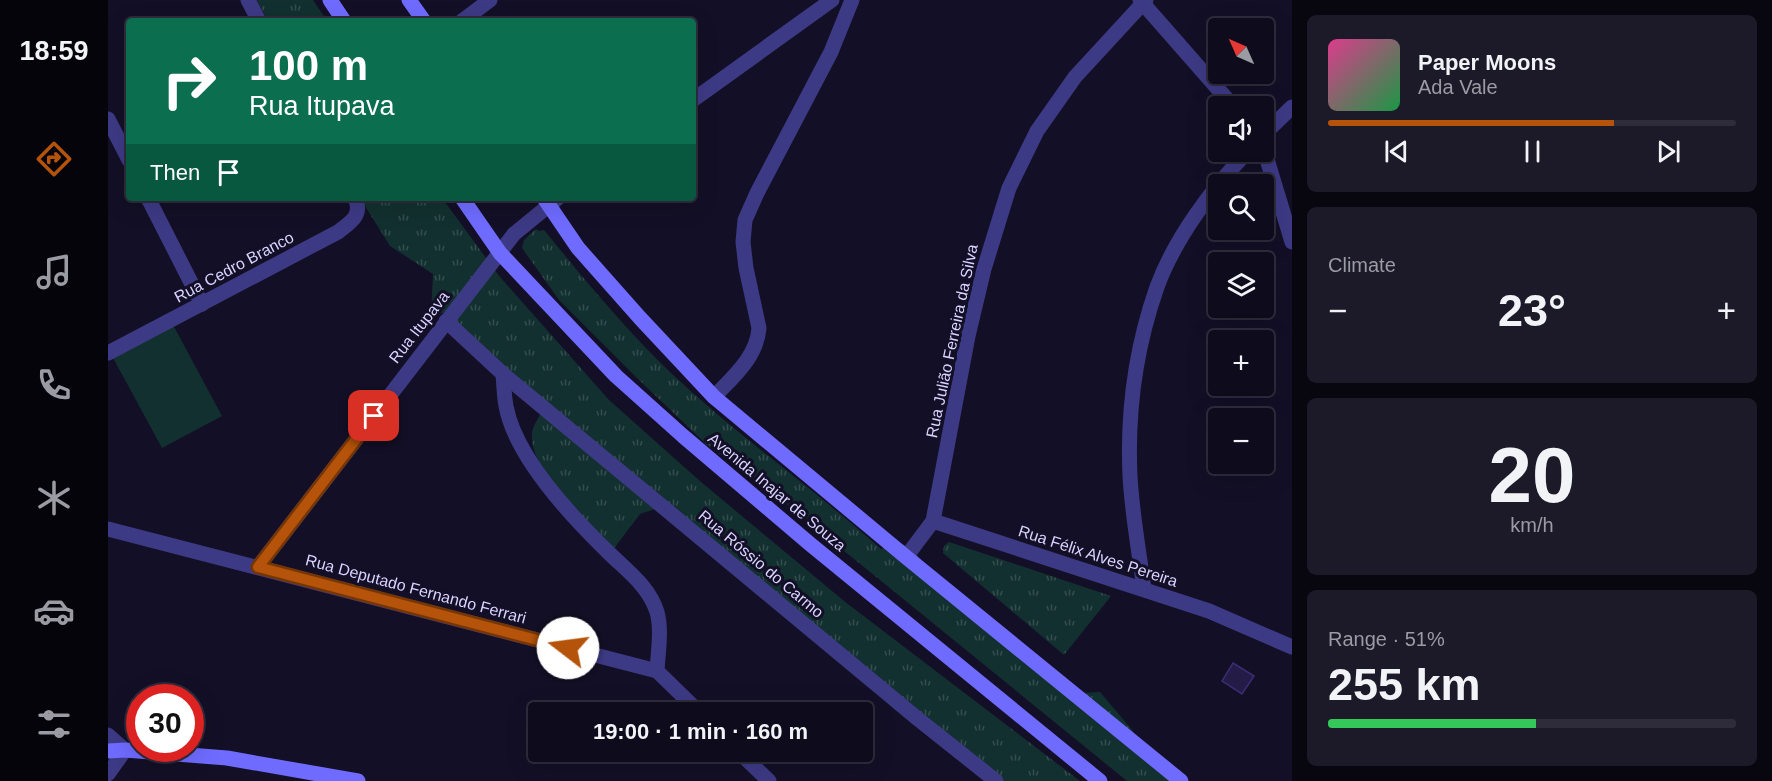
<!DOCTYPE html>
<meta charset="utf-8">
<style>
body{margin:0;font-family:Arial,sans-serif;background:#1c1929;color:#f1f3f6;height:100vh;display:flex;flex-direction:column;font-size:22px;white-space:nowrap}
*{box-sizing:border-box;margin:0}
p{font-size:20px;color:#9b9ba3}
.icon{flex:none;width:33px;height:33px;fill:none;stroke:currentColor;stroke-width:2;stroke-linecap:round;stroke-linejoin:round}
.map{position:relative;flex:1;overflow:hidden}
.panel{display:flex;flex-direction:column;gap:15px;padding:15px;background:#08060f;width:480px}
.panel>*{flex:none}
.hud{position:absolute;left:18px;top:18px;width:570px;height:183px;border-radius:6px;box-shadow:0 6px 24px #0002,0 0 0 2px #2e2b3b;background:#0b6e4f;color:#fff;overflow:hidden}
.needle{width:39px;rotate:315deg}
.fabs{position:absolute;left:1100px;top:18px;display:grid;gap:12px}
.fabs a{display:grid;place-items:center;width:66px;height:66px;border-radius:6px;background:#0e0b1c;box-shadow:0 6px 24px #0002,0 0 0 2px #2e2b3b;font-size:30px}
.speed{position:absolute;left:18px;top:684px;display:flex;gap:12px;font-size:30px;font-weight:700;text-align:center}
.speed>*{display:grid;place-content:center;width:78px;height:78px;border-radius:50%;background:#0e0b1c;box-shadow:0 6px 24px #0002,0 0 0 2px #2e2b3b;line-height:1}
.speed .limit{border:9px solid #d22;background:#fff;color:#111}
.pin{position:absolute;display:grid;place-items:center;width:51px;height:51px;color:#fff;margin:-26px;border-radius:12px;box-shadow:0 3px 9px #0006}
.me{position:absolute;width:66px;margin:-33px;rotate:285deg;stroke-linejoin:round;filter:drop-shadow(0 0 4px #0008)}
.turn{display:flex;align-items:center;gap:21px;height:126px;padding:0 24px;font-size:27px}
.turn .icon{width:78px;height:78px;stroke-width:2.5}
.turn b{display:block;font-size:42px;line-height:51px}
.then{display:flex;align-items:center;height:57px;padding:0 24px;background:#0003;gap:12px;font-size:22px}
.big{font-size:45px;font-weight:800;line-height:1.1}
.panel .card{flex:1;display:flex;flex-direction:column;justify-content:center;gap:9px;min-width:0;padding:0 21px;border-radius:9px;background:#1c1929}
.panel .dial{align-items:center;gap:0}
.dial b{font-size:78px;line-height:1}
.song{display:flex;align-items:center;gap:18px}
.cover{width:72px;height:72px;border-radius:9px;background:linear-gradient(135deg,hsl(330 70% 55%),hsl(140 70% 35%))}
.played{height:6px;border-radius:3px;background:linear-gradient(90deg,#b45309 70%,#2e2b3b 70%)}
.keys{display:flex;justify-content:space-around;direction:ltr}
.heat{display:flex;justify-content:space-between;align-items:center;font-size:33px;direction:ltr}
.charge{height:9px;border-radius:4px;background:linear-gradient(90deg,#34c759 51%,#2e2b3b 0)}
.trip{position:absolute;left:420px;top:702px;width:345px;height:60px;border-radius:6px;background:#0e0b1c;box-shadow:0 6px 24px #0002,0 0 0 2px #2e2b3b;font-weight:800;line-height:60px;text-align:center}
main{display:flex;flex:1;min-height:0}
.tab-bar{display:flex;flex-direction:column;width:108px;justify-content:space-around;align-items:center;background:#06040b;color:#9b9ba3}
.tab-bar .icon{width:42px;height:42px}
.tab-bar .current{color:#b45309}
.tab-bar b{font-size:27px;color:#f1f3f6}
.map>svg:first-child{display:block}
</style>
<main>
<nav class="tab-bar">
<b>18:59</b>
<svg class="icon current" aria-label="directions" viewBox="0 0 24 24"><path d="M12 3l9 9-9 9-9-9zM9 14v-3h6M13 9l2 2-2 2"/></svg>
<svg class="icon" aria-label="music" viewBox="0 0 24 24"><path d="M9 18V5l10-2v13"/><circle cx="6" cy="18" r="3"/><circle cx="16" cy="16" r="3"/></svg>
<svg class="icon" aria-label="phone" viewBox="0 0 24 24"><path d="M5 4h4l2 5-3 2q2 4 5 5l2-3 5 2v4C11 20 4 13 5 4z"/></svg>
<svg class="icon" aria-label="climate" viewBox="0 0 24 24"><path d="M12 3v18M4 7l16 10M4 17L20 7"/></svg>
<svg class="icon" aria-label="car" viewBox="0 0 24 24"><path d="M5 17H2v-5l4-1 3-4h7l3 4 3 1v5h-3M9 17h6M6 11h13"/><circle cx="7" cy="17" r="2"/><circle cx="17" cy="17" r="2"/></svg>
<svg class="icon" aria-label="filters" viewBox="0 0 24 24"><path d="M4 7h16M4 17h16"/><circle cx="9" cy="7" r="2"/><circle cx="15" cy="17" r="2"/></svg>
</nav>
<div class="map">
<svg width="1184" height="781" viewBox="0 0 1184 781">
<defs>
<pattern id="park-tufts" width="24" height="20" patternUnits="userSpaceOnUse" patternTransform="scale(1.5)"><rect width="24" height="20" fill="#12302f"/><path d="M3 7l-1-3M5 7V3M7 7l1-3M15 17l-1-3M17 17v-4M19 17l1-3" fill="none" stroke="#344d4e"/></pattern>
</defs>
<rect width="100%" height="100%" fill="#130f26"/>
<path fill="#12302f" d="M64,323L114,416L54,448L4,356Z"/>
<g fill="url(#park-tufts)">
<path d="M149,0H205L219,21H160Z"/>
<path d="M252,198H334L392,277L501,400L593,482L736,601L972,781H894L559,505L532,514L504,551C480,525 420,470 424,432C425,426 431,417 434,411L339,313L323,314L325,274L282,246Z"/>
<path d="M428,229L431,231L436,230C476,279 517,329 563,373C630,436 705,488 773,549L789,542L802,547L816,563L975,693L992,692L1025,731L1031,750L1069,781H1019L676,502L598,444L530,379L451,300L414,248L416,240Z"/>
<path d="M841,542L1003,596L956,655L835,553L836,546Z"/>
</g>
<path fill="#241b47" stroke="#3b2d73" stroke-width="1.5" d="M1125,663L1146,676L1134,694L1114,681Z"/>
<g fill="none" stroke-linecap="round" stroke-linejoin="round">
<g stroke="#3d3a85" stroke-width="15">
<path d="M140,0L151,21"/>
<path d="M1032,0L1125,106"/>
<path d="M354,21L382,0"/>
<path d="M585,100L724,0"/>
<path d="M0,119L21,160"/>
<path d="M1155,135L1184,107"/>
<path d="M1155,146L1184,242"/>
<path d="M40,198L94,304"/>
<path d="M338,321L395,374L810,719L888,781"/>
<path d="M0,353L230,232C243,222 255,215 247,198"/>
<path d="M395,374C396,385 396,396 398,406C407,457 464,517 500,552C518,570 541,586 549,612C554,630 550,652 549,671"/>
<path d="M606,397C625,377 649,357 651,328L638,268L635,242L637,220L649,193L723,52L744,0"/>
<path d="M825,521L860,336L876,269L901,188L929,131L967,77L1038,0"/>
<path d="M0,529L549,671L591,712"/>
<path d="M798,557L825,521L1101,611L1184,647"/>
<path d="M150,567L406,234L450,198"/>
<path d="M1036,589C1031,551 1024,514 1022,476C1019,412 1028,347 1049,287C1067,238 1104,189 1139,152"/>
<path d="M0,735L17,750L0,774"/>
<path d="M631,752L661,781"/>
</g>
<g stroke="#6f6bff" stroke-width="15">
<path d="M222,0L236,21"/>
<path d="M301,0L316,21"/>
<path d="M354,198L392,253L508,376L575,436L702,544L992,781"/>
<path d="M436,198L470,248L532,318L606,397L798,557L1073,781"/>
<path d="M0,751L17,750L119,758L250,781"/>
</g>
</g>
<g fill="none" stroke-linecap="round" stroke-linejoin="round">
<defs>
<path id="route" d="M266,416L150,567L460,648"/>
</defs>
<use href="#route" stroke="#753606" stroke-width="15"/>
<use href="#route" stroke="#b45309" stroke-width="10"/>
</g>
<g text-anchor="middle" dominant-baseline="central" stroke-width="6" stroke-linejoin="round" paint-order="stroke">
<g font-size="16" fill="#d9d4ff" stroke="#130f26">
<text transform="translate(126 267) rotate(-28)">Rua Cedro Branco</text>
<text transform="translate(311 327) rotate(-52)">Rua Itupava</text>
<text transform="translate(844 341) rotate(-78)">Rua Julião Ferreira da Silva</text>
<text transform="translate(669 492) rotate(40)">Avenida Inajar de Souza</text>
<text transform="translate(990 556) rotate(18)">Rua Félix Alves Pereira</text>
<text transform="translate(653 564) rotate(40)">Rua Róssio do Carmo</text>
<text transform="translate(308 589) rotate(15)">Rua Deputado Fernando Ferrari</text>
</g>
</g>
</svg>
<div class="fabs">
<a><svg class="needle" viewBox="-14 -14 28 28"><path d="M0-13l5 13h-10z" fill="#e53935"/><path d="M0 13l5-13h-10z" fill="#9b9ba3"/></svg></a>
<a><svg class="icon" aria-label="sound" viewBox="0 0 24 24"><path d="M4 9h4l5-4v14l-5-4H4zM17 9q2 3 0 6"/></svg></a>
<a><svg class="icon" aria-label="search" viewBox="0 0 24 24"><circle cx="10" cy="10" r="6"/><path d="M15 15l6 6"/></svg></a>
<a><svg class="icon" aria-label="layers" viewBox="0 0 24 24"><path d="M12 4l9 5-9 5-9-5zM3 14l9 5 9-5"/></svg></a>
<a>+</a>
<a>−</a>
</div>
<div class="speed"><div class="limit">30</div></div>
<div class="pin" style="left:266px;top:416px;background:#d93025"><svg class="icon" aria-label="arrive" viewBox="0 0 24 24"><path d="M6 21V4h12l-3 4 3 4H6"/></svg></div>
<svg class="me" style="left:460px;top:648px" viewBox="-20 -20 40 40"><circle r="19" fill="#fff"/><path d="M0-13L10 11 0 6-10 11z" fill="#b45309"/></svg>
<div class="trip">19:00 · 1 min · 160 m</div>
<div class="hud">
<div class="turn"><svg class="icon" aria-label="right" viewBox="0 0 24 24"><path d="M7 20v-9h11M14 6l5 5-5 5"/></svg><div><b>100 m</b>Rua Itupava</div></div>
<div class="then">Then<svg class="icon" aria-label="arrive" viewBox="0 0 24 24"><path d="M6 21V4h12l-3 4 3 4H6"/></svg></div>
</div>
</div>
<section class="panel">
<div class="card">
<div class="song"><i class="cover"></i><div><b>Paper Moons</b><p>Ada Vale</p></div></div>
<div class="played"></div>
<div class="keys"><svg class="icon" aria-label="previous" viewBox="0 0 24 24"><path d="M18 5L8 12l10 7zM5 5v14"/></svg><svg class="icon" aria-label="pause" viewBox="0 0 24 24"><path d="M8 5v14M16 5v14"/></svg><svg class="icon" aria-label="next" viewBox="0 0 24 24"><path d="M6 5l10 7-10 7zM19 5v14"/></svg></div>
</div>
<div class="card"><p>Climate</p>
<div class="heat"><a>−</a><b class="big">23°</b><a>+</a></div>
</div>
<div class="card dial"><b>20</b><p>km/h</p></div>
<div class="card"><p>Range · 51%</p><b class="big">255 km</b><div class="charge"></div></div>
</section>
</main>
